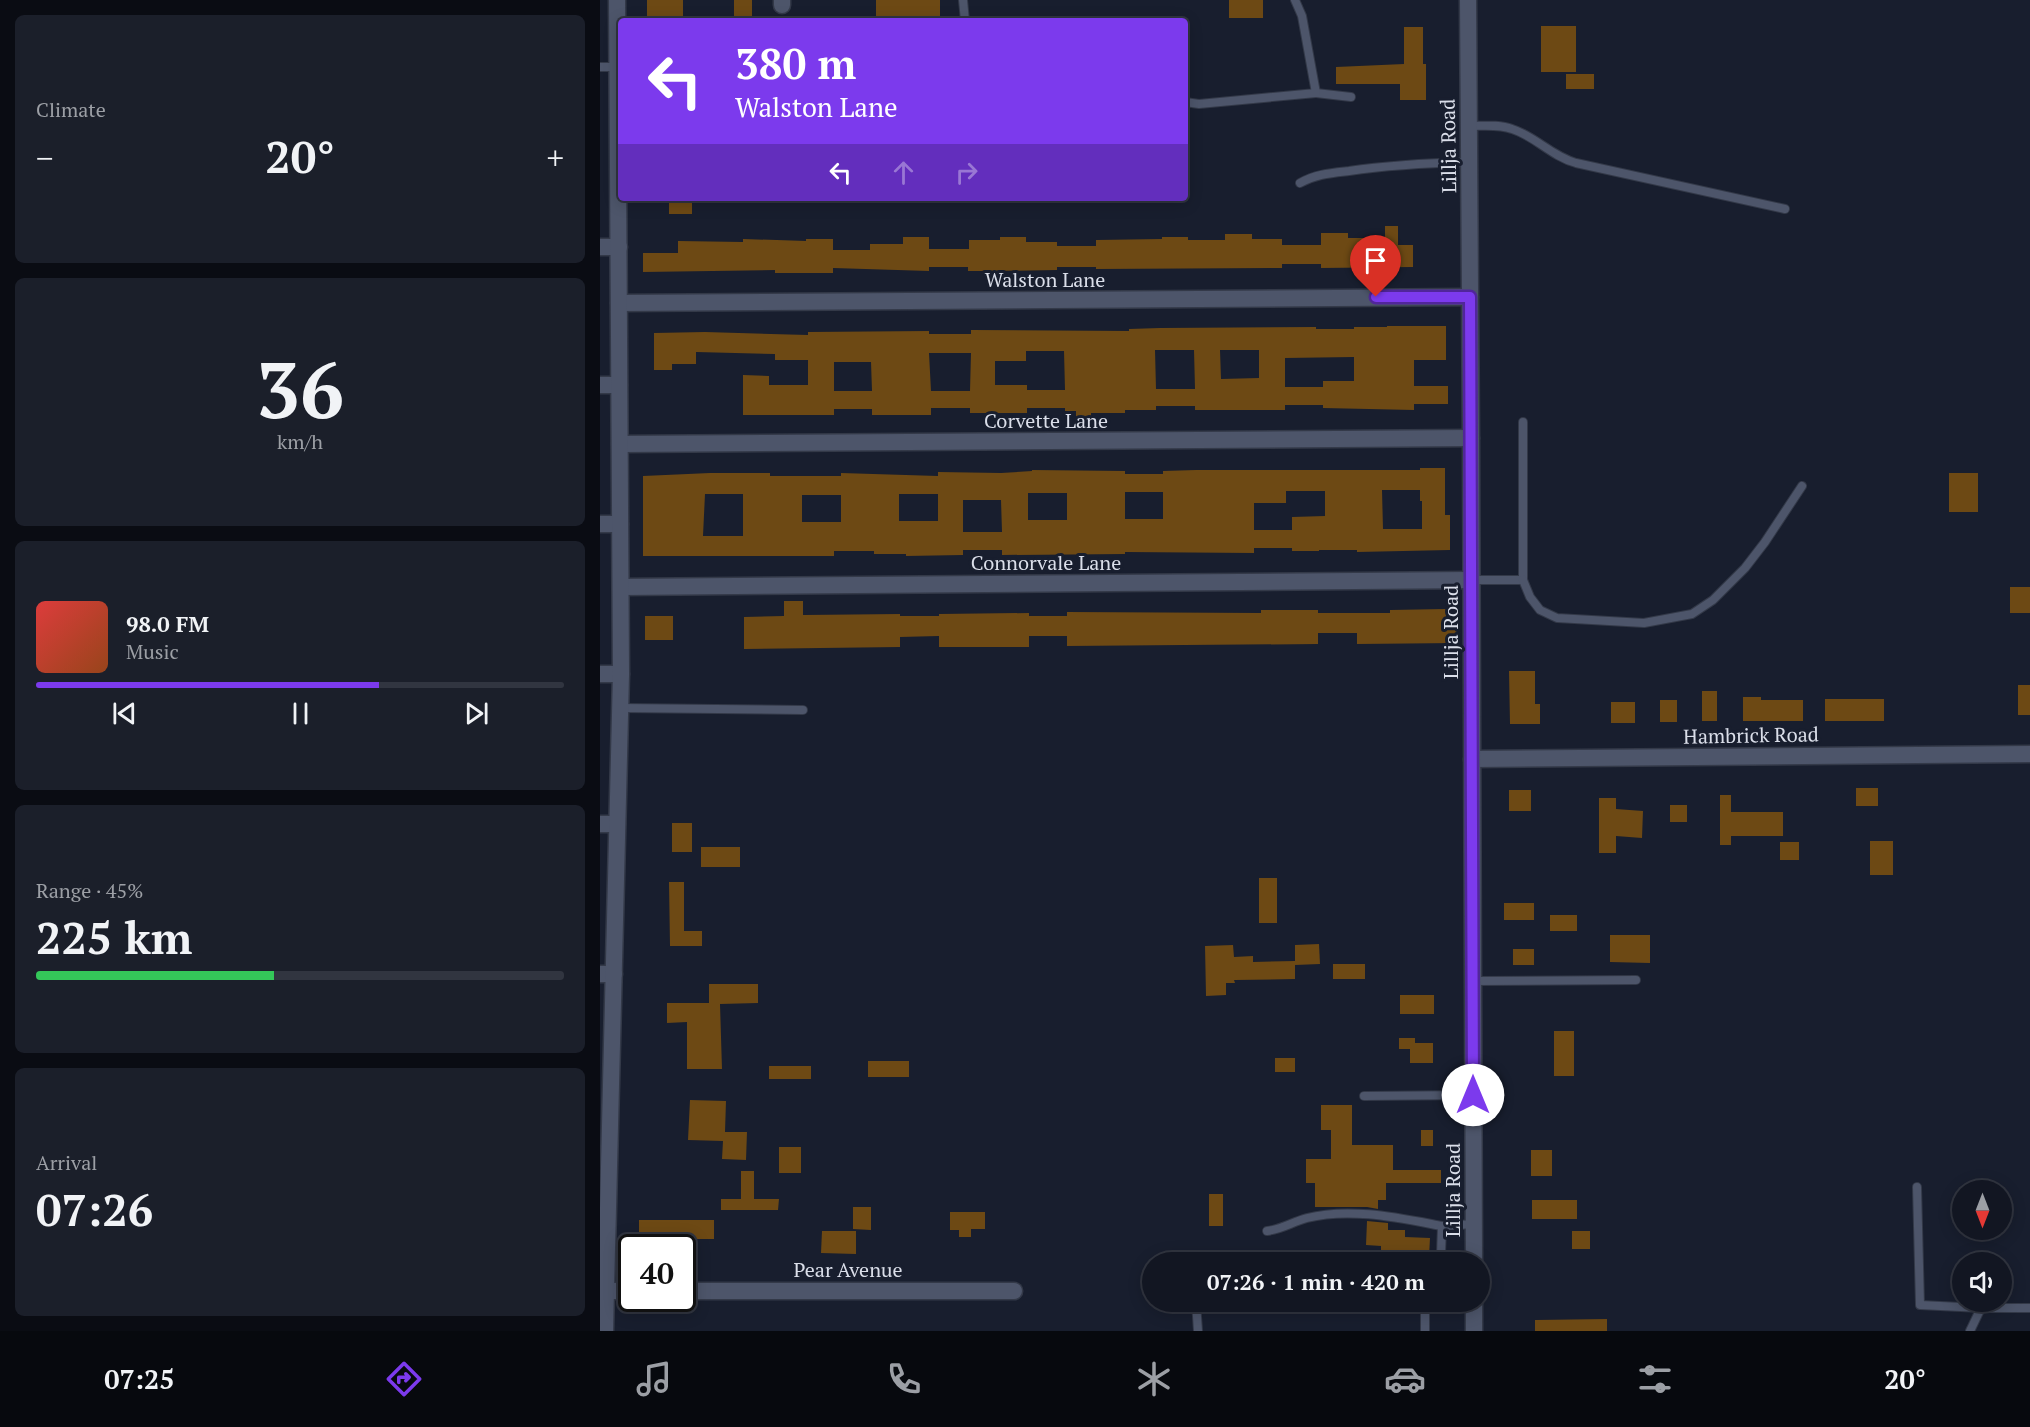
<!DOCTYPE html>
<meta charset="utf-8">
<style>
body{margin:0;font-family:"PT Serif",serif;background:#1b1f2a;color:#f1f3f6;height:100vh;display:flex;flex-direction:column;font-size:22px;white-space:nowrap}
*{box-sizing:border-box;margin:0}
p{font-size:20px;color:#9c9fa5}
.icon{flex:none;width:33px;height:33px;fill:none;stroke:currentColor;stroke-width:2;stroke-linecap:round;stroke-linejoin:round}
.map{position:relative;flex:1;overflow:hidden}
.details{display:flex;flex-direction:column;gap:15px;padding:15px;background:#0a0c13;width:600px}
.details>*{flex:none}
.guide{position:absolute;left:18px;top:18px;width:570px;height:183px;border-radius:6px;box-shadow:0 3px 15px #0003,0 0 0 2px #313540;background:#7c3aed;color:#fff;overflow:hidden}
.needle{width:39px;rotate:180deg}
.buttons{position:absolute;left:1352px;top:1180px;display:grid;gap:12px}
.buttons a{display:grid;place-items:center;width:60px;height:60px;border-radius:50%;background:#121622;box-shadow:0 3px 15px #0003,0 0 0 2px #313540;font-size:30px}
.speed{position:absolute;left:18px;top:1234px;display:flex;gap:12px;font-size:30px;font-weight:700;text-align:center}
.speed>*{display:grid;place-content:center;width:78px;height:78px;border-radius:50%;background:#121622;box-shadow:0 3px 15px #0003,0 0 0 2px #313540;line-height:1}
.speed .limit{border:3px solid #111;border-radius:9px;background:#fff;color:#111}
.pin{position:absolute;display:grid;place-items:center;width:51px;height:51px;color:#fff;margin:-62px -26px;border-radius:50% 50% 50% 0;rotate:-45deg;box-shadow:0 0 6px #0007}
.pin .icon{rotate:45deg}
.me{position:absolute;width:66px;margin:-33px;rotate:0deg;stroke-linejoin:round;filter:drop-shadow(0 0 4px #0008)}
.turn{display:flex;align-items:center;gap:21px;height:126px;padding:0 18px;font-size:27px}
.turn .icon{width:78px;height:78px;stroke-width:2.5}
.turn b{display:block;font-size:42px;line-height:51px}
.lanes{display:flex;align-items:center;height:57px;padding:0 18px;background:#0003;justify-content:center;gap:30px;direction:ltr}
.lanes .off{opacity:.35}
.big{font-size:45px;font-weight:800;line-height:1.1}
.details .tile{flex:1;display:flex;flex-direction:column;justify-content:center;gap:9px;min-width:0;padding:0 21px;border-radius:9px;background:#1b1f2a}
.details .dial{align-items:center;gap:0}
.dial b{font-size:78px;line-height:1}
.song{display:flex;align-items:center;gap:18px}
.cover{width:72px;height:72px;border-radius:9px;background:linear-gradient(135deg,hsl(0 70% 55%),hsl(20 70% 35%))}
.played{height:6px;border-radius:3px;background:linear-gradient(90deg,#7c3aed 65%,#313540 65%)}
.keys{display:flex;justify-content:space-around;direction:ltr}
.heat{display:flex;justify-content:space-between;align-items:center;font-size:33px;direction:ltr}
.charge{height:9px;border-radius:4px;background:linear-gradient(90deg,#34c759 45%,#313540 0)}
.trip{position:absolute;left:542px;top:1252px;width:348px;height:60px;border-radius:30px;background:#121622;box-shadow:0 3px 15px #0003,0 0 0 2px #313540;font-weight:800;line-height:60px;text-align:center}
.tab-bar{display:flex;height:96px;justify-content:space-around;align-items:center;background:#07090e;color:#9c9fa5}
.tab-bar .icon{width:42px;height:42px}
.tab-bar .active{color:#7c3aed}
.tab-bar b{font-size:27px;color:#f1f3f6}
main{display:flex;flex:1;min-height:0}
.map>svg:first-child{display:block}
</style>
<main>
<section class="details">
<div class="tile"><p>Climate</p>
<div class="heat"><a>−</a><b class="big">20°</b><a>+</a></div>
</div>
<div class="tile dial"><b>36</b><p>km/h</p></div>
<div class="tile">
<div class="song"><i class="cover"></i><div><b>98.0 FM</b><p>Music</p></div></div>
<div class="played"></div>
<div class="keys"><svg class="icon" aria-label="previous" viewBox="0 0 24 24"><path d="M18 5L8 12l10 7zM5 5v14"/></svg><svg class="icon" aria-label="pause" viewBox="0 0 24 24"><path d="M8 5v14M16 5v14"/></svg><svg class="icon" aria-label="next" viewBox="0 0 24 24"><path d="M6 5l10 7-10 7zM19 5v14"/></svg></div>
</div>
<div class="tile"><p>Range · 45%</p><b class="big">225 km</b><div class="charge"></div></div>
<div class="tile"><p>Arrival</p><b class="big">07:26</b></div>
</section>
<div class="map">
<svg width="1430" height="1331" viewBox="0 0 1430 1331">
<rect width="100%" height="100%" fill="#181e2e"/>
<g fill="#6d4914" fill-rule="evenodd">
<rect x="47" y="0" width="36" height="16"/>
<rect x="134" y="0" width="18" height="17"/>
<path d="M276,0H340V19L276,20Z"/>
<rect x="629" y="0" width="34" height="18"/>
<rect x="941" y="26" width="35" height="46"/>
<path d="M804,27H823V64H826V100H800V84H736V67L804,64Z"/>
<rect x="966" y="74" width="28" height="15"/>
<rect x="69" y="198" width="23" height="16"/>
<path d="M785,226H798V245H813V267L721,268V264H682V268L496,269V267H457V270L393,271H368V267H329V271L233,268V273H175V270L43,272V253H78V241L143,242V239L206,241V239H233V250H270V244H303V237H329V249H369V240H400V237H426V242H457V246H496V240L562,239V237H588V240H625V234H652V239H682V245H721V233H748V238H785Z"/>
<path d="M787,326H846V360H814V386H848V404H814V410L723,408V405H685V410H595V406H556V410H525V413H491V424H476V411H465V408H427V413H370V408H331V415H272V409H234V415H143V375L169,376V385H208V360H175V354L96,352V364H72V370H54V333L105,332L208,335V332L329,331V334H371V330L529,331V329L560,328L716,327V329H754V327H787ZM555,350H594L595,389H556ZM620,350H659V378L621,379ZM426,351H464L465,390H427V385H395V361H426ZM329,353H371L370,391H331ZM754,357V381H723V387H685V358ZM234,362H271L272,391H234Z"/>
<path d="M820,468H845V515H850V550L757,552V550H719V551H692V548H654V553L525,552V554L402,555V550H363V555L306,556V554H274V551H234V556H43V476L110,473H170V476H241V473L338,476V472L401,473L432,471V470L525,471V474H563V471L596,470H820ZM782,490H820V501H822V529H783ZM686,491H725V516L692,517V530H654V503H686ZM525,492H563V519H525ZM428,493H467V520H428ZM105,494H143V536H103ZM299,494H338V521H299ZM202,495H241V522H202ZM363,500H401L402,532H363Z"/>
<rect x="1349" y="473" width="29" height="39"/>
<rect x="1410" y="587" width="20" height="26"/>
<path d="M184,601H203V615L300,614V616H339V614L429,613V616H467V612L661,613V610H718V613H790V610L846,609V622H858V643L757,644V633H718V644L467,646V636H429V647H339V636L300,637V647L144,649V617L184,616Z"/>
<rect x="45" y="616" width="28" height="24"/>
<path d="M909,671H935V704H940V724H910Z"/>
<rect x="1418" y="685" width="12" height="30"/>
<rect x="1102" y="691" width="15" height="30"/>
<path d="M1143,697H1161V700H1203V721H1143Z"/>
<rect x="1225" y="699" width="59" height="22"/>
<rect x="1060" y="700" width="17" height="22"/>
<rect x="1011" y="702" width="24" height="21"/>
<rect x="1256" y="788" width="22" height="18"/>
<rect x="909" y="790" width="22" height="21"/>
<path d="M1120,795H1131V812H1183V836H1131V845H1120Z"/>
<path d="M999,798H1016V809L1043,811L1042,838L1016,836V853H999Z"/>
<rect x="1070" y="805" width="17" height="17"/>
<rect x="72" y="823" width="20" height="29"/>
<rect x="1270" y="841" width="23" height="34"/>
<rect x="1180" y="842" width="19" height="18"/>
<rect x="101" y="847" width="39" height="20"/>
<rect x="659" y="878" width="18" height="45"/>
<path d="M69,882H84V931H102V946H70Z"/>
<rect x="904" y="903" width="30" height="17"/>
<rect x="950" y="915" width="27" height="16"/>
<path d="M1010,935H1050V963L1010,962Z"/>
<path d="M719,944L720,964L695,965V945Z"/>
<path d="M633,945L634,957L653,956V962L695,961V979L634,980L635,983H626V995L606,996L605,946Z"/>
<rect x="913" y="949" width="21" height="16"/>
<rect x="733" y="964" width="32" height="15"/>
<path d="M109,984H158V1003L120,1004L122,1069H87V1022L67,1023V1003H109Z"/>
<rect x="800" y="995" width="34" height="19"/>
<rect x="954" y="1031" width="20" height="45"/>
<path d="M799,1038H815V1043H833V1063H810V1049H799Z"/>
<rect x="675" y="1058" width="20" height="14"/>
<rect x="268" y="1061" width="41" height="16"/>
<rect x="169" y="1066" width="42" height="13"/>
<path d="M90,1100L126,1101L125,1132H147L146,1160L122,1159L123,1141L88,1140Z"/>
<path d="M721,1105H752V1145H793V1170H841V1183H786V1200H778V1209L767,1207H715V1183H706V1159H731V1130H721Z"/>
<rect x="821" y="1130" width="12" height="16"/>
<rect x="179" y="1147" width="22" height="26"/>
<rect x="931" y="1150" width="21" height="26"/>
<path d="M141,1171H154V1199H179L178,1210H121V1199H141Z"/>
<rect x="609" y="1194" width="14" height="32"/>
<rect x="932" y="1200" width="45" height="19"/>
<path d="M253,1207H271V1230L253,1229Z"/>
<path d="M350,1212H385V1229H371V1237H359V1230H350Z"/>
<path d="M39,1220H114V1239H83V1248H72V1239H39Z"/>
<path d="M767,1221L788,1223V1230H805V1237L830,1238L829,1257H821V1263H789V1258L781,1257V1246L766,1245Z"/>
<path d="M222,1231H256V1254L221,1253Z"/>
<rect x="972" y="1231" width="18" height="18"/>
<path d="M1007,1319V1331H935V1320Z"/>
</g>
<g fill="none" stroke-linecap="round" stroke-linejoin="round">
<defs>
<g id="service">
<path d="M363,0L365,21"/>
<path d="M0,67H17"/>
<path d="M716,93L751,97"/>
<path d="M585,102L599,104L716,93L702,16L695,0"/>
<path d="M869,126C883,126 899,124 912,129C935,136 951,156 976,163L1185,209"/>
<path d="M700,183C716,174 731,173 749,171C789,165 829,163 869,162"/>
<path d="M871,580H923V422"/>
<path d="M923,580L930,597L940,610L957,618L1044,623L1092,614L1113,600L1145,568L1165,542L1202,486"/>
<path d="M20,708L203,710"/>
<path d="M873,981L1036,980"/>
<path d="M764,1096L873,1095"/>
<path d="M1317,1187L1320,1305L1381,1308H1430"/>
<path d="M667,1231C683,1229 692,1222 707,1218C750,1207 799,1218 842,1226"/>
<path d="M837,1263L841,1254L842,1226L874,1224"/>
<path d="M596,1302L598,1331"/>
<path d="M825,1302V1331"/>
<path d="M1370,1331L1381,1308"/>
</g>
<g id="minor">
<path d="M182,0V5"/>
<path d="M0,247H19"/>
<path d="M19,303L870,297"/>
<path d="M0,385H19"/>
<path d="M20,444L871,438"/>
<path d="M0,524H20"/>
<path d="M21,587L871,580"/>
<path d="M0,674H21"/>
<path d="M872,759L1430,754"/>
<path d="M0,824H17"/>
<path d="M0,974H14"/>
<path d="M7,1291H32"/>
<path d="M82,1291H414"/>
</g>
<g id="tertiary">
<path d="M868,0L871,438L874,1263"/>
<path d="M874,1302V1331"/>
<path d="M5,1331L21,674L17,0"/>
</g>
</defs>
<use href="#service" stroke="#333948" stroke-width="10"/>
<use href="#minor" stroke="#333948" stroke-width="19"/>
<use href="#tertiary" stroke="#333948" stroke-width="19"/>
<use href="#service" stroke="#4d556a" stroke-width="8"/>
<use href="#minor" stroke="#4d556a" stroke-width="16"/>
<use href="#tertiary" stroke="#4d556a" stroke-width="16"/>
</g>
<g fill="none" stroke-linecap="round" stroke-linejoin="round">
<defs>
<path id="route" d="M776,297H870L873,1095"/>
</defs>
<use href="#route" stroke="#51269a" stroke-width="15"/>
<use href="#route" stroke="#7c3aed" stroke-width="10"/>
</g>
<g text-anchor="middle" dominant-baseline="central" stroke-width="6" stroke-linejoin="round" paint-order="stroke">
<g font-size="20" fill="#dadee9" stroke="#181e2e">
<text transform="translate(848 146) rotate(-91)">Lillja Road</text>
<text x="445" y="279">Walston Lane</text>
<text x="446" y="420">Corvette Lane</text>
<text x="446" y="562">Connorvale Lane</text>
<text transform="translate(850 632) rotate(-90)">Lillja Road</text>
<text transform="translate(1151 735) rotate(-1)">Hambrick Road</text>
<text transform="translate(852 1190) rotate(-90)">Lillja Road</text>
<text x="248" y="1269">Pear Avenue</text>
</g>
</g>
</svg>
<div class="buttons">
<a><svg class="needle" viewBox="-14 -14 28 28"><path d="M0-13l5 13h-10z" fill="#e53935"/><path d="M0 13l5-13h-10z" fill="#9c9fa5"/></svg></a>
<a><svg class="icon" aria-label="sound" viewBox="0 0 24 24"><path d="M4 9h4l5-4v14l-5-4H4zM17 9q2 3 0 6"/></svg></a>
</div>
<div class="speed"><div class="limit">40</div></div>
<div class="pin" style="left:776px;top:297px;background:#d93025"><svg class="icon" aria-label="arrive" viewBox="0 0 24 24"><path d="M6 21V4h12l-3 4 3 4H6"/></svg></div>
<svg class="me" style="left:873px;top:1095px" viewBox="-20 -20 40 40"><circle r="19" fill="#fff"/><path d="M0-13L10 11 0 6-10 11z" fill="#7c3aed"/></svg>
<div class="trip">07:26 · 1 min · 420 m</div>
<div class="guide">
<div class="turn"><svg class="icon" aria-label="left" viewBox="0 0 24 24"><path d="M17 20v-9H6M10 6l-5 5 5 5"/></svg><div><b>380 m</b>Walston Lane</div></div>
<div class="lanes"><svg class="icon" aria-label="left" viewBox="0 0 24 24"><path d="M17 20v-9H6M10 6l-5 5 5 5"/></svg><svg class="icon off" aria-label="ahead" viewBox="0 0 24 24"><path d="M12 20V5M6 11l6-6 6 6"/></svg><svg class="icon off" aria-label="right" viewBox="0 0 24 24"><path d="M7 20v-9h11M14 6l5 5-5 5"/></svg></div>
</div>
</div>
</main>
<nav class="tab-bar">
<b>07:25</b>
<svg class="icon active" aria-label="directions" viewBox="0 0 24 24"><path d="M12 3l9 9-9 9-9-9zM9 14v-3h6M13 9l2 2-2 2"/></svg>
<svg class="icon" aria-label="music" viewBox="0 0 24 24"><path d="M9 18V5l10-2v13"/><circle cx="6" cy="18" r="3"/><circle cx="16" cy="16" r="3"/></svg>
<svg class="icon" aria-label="phone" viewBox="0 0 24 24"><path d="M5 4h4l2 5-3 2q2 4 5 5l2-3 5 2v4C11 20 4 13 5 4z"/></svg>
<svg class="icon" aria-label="climate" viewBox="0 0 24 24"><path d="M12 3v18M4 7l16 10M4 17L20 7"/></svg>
<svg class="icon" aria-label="car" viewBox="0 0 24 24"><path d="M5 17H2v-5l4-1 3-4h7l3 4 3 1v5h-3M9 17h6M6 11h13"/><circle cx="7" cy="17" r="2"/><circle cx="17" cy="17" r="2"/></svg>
<svg class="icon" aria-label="filters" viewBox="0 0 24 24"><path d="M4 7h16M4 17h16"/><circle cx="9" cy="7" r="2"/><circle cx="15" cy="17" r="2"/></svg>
<b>20°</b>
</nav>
